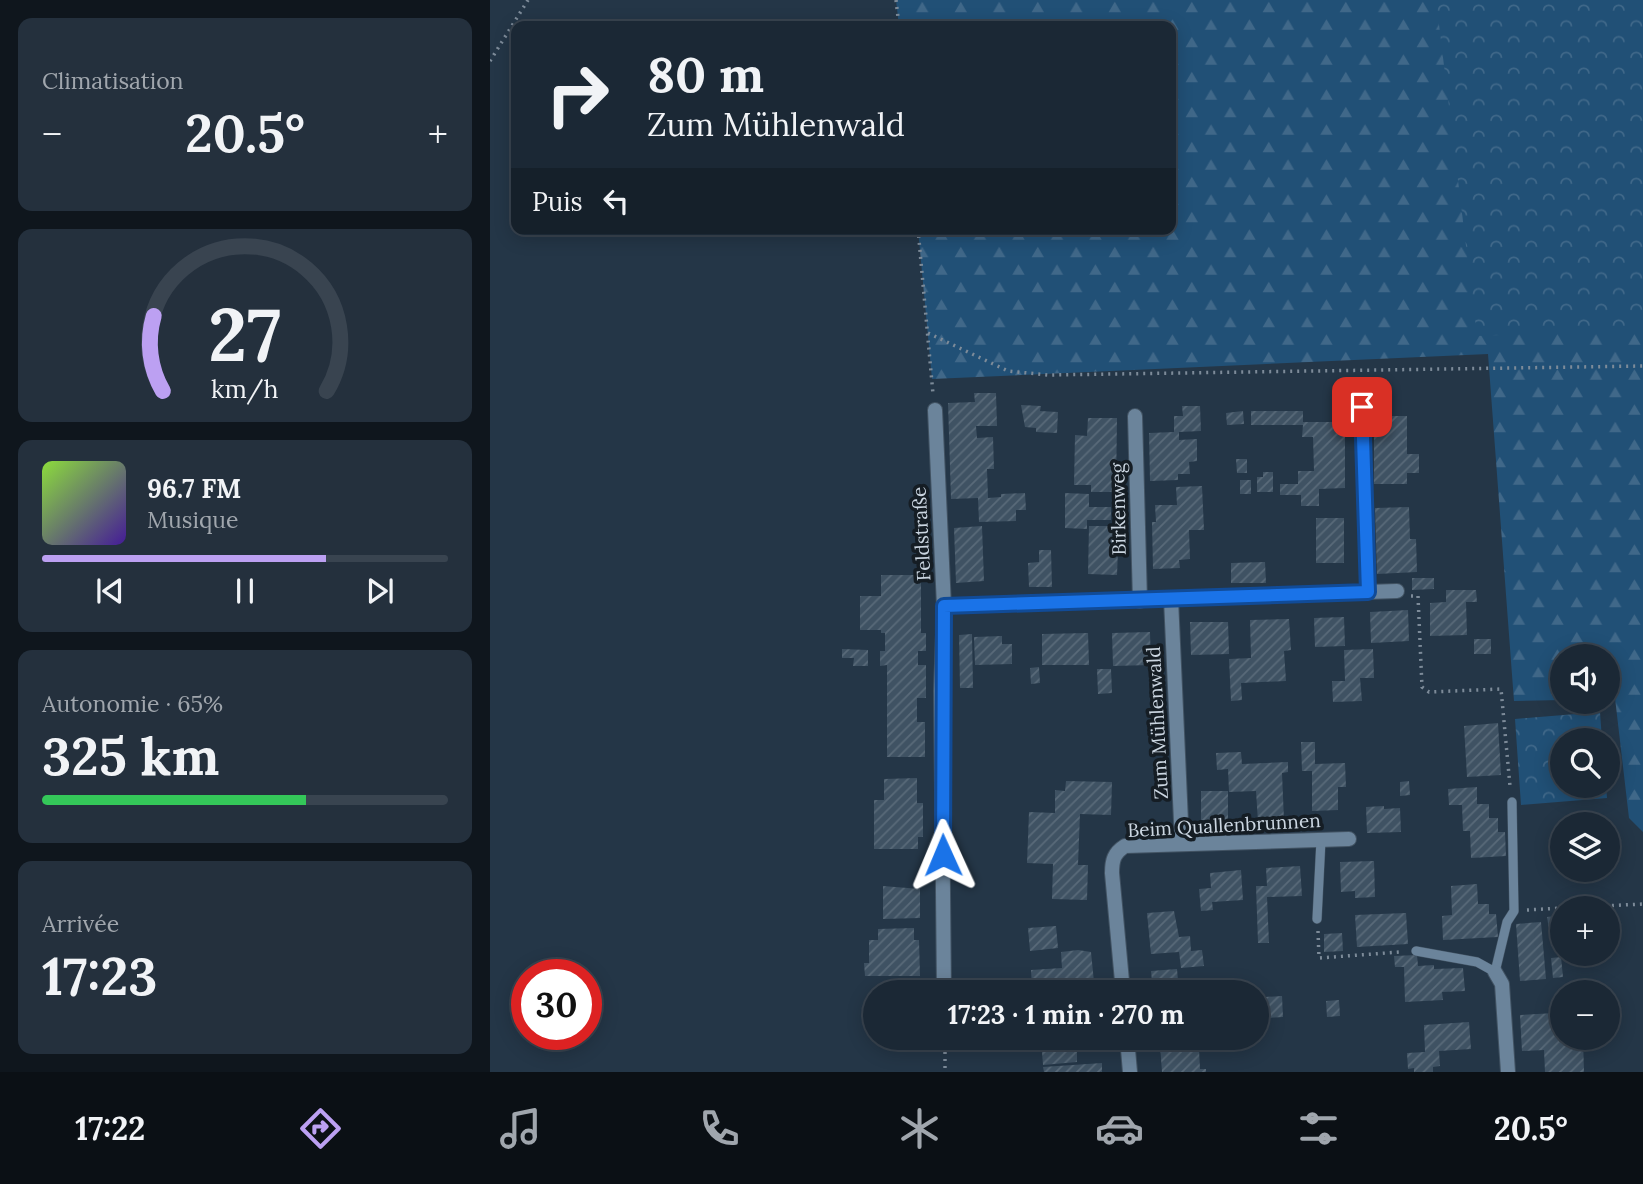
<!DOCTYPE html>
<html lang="fr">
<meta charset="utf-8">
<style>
body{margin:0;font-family:Lora,serif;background:#24303d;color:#f1f3f6;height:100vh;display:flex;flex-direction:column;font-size:26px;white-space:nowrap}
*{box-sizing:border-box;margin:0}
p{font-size:23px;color:#a0a6ad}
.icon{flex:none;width:38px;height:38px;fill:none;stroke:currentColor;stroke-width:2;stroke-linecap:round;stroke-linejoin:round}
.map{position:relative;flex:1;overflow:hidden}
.sheet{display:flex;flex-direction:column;gap:18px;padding:18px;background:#0f161d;width:490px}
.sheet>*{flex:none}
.guide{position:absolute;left:21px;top:21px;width:665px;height:214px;border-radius:14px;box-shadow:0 4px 18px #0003,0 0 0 2px #394450;background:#1b2835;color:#f1f3f6;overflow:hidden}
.fabs{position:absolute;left:1060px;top:644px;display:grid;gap:14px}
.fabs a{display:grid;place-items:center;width:70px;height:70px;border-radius:50%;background:#1b2835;box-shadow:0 4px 18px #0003,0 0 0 2px #394450;font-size:35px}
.speed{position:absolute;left:21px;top:959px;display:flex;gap:14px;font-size:35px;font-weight:700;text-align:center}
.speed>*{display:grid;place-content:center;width:91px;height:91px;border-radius:50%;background:#1b2835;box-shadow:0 4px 18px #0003,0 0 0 2px #394450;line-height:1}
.speed .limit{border:10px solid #d22;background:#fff;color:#111}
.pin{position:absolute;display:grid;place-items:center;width:60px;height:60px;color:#fff;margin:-30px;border-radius:14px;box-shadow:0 4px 10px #0006}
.me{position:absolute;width:77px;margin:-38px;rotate:359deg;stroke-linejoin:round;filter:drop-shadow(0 0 5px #0008)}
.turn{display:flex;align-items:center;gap:24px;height:147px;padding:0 21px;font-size:32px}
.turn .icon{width:91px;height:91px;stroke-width:2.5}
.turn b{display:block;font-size:49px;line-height:60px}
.then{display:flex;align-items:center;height:66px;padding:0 21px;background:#0003;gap:14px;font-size:26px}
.big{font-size:52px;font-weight:700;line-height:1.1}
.sheet .widget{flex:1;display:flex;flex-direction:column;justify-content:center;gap:10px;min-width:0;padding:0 24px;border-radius:14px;background:#24303d}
.sheet .dial{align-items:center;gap:0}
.dial svg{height:182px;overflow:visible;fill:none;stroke:#394450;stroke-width:7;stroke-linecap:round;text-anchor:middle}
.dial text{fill:#f1f3f6;stroke:none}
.song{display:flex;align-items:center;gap:21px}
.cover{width:84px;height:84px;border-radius:10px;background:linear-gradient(135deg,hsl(90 70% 55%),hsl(260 70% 35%))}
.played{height:7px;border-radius:4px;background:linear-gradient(90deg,#bca0f2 70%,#394450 70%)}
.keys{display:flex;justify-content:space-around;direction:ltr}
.heat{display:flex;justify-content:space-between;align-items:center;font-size:38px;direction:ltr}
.charge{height:10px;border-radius:5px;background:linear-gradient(90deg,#34c759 65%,#394450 0)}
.trip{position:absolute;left:373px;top:980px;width:406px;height:70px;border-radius:35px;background:#1b2835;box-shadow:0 4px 18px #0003,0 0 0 2px #394450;font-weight:700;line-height:70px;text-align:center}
.tabs{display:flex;height:112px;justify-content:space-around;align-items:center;background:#0b1015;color:#a0a6ad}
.tabs .icon{width:49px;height:49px}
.tabs .active{color:#bca0f2}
.tabs b{font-size:32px;color:#f1f3f6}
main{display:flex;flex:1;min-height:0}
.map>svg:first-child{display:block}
</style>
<main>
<section class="sheet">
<div class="widget"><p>Climatisation</p>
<div class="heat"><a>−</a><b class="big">20.5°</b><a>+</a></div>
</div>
<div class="widget dial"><svg viewBox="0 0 100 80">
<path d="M14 69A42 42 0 1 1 86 69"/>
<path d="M14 69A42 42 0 0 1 10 36" stroke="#bca0f2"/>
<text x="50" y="56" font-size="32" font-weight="700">27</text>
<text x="50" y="72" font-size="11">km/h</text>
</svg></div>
<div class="widget">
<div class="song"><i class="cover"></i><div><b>96.7 FM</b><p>Musique</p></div></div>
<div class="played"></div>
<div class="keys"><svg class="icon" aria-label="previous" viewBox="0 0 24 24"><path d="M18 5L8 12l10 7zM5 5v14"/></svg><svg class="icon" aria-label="pause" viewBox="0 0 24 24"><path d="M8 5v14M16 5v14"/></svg><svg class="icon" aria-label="next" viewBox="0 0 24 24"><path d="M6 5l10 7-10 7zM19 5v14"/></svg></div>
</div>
<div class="widget"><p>Autonomie · 65%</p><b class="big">325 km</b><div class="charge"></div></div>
<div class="widget"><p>Arrivée</p><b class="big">17:23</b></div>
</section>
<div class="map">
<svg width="1153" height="1072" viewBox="0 0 1153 1072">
<defs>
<pattern id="forest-firs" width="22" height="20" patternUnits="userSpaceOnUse" patternTransform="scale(1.75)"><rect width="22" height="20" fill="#215076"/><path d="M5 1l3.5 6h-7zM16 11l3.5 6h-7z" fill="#406889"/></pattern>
<pattern id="park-crowns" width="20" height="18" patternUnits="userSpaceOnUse" patternTransform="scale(1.75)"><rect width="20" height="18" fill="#215076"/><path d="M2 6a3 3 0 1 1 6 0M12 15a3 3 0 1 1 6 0" fill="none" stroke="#406889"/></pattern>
<pattern id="building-hatch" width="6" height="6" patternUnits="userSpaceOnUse" patternTransform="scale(1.75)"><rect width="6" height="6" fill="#3f5263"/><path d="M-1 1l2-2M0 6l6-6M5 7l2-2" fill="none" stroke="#596a79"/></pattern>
</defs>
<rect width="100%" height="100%" fill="#243647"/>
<path fill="url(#forest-firs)" d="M406,0H1153V832L1139,818L1125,698H1118V656H1073V700L1024,701L998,354L442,379L428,229H681V26H409Z"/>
<g fill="url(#park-crowns)">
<path d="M946,0H1153V329L987,336Z"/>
<path d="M1110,712L1112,740H1073V786H1116L1117,798L1031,805L1025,719Z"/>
</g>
<g fill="url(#building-hatch)">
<path d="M484,393H506L507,426H486L487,438L503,437L504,469H497L498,498L511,497V494L535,493L536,510H526V521L489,522L488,498L461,499L458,403L485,402Z"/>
<path d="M531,405L551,406L550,411L568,412L567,433L546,432V428L535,427Z"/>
<path d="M692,406H710L711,431L689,432V440L707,439V461L699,462L700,474H688V480L660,481L659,433L684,432V416H693Z"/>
<path d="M753,411L754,424L737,425L736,413Z"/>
<path d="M761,411H813V422H855V488L829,489V506H811V495H790V484H808V471H824L823,437H812L813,425H761Z"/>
<path d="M884,416H917V454H929V473H917V484H884Z"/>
<path d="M598,418H627L626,492H601V485H584L585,435L597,436Z"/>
<path d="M746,459H757V473H747Z"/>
<path d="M773,472H783V492H767V477H773Z"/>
<rect x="750" y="480" width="11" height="14"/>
<path d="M712,486L714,530H699L700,559L689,560L690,568L663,569L662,522H666L665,505H687L686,487Z"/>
<path d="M575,493L599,494V507H621V520H597V529L575,528Z"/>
<path d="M919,507L920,539H926L927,572L887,574L885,508Z"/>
<rect x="826" y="518" width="28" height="45"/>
<path d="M492,526L494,581L466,583L464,528Z"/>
<path d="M599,526H629L627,575L598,574Z"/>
<path d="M549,550H561L562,587H539L538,563L549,562Z"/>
<path d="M775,562L776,583H741V563Z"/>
<path d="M391,575H431V633H436V651H428V665H436V698H427V722H435V757H397V665L390,666V651H395V633H391V630H370V596H391Z"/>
<path d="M922,578H944V589L922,590Z"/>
<path d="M956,590H986L987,602H976L977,635L940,636V603L956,602Z"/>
<path d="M918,610L919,641L881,643L880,612Z"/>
<path d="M854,617L855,646L825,647L824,618Z"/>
<path d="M799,619L801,650L794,651L796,681L751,683L752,700L741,701L739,659L761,658L760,620Z"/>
<path d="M700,622H738L739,654L701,655Z"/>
<path d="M660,632L661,665L623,666L622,633Z"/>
<path d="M598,633L599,665H552V634Z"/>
<path d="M482,634L483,688H470L469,635Z"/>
<path d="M512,636V644H522V664L485,665L484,637Z"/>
<rect x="984" y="639" width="17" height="15"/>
<path d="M352,649L378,650V666H363L364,658H352Z"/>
<path d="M883,649L884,678H870L872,701L843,702L842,681H855L854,650Z"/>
<path d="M549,667L550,683L541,684L540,668Z"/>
<path d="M607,669H621L622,693L608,694Z"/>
<path d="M1008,723L1011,775L977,777L974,726Z"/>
<path d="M811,742H825V764L855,763L856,787H848V810L822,811V771H812Z"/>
<path d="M751,752L752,764L798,762V772L792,773L794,820L768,822L766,791L739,792L738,769L727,770L726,753Z"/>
<path d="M427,778V803H433V837H428V849H384V800H394V779Z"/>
<path d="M576,781L622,782L621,815L590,814L588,865H598L597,900L562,899L563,864L537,863L539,812L565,813V790L575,791Z"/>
<path d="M919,781L920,795L910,796V782Z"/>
<path d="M987,787V804H999V818H1008V832H1015L1016,856L981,858L980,831H973L972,805H959L958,789Z"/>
<rect x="711" y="791" width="27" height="29"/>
<path d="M894,806V809L910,808L911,832L877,833L876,807Z"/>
<path d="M884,861L885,897L865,898V891L851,892L850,862Z"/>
<path d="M810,866L812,896L777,897L779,943H768L766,886H777L776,868Z"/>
<path d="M751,870L753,900L722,902L723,910L711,911L709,889L721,888L720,873Z"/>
<path d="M987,884L988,904H999V914H1006L1008,937L953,940L952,916L962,915L961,886Z"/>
<path d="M393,886L430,889V918L393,919Z"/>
<path d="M684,911L689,937L700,936L701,951L712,950L714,966L691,968L689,952L661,954L657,913Z"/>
<path d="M916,913L918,944L867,947L865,915Z"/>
<path d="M1073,915V928L1059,929L1057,917Z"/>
<path d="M1051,922L1056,979L1030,981L1026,924Z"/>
<path d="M566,926L568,948L540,951L538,928Z"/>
<path d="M424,928V940H429L430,976H375L374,963H379V940H388V929Z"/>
<path d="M852,933L853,951L834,952V934Z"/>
<path d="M588,950L601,952L604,982L542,987L541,970L572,968L571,952Z"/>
<path d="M927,955L928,966L944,965V969L973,968L975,991L952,992L953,1000L915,1002L914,967H905L904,956Z"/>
<path d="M1071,957L1073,977L1063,978L1061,958Z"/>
<path d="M687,969L689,992H663L661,971Z"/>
<path d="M1093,988V992H1073V1038H1093L1094,1072H1055L1054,1050L1032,1051L1030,1015L1065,1013L1069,989Z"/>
<path d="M792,996L793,1017L776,1018L775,997Z"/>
<path d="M849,1000L850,1016L837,1017L836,1001Z"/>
<path d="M979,1022L981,1049L949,1051L950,1066L943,1067V1072H924V1068L918,1069L917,1053L935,1052L934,1025Z"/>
<path d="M515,1038H607V1041L516,1048Z"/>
<path d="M708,1038H726L727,1048L709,1049L710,1069H716V1072H672L670,1045L708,1042Z"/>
<path d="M587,1049V1062L553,1065L552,1052Z"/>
<path d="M612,1063V1072H554L553,1067Z"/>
</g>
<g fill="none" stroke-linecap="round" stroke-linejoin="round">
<defs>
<g id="lane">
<path d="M827,919L831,840"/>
<path d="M926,951L987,962L1005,972L1017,922L1024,911L1022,802"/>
</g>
<g id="street">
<path d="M872,407L878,591"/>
<path d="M445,410L454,606L451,691L454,992"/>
<path d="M645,416L650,601"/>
<path d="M681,599L692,844"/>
<path d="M454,606L907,591"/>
<path d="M1005,972L1012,984L1018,1072"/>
<path d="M633,992L622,873C622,860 624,853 635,846L859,839"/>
<path d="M637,1038L640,1072"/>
</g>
</defs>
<use href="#lane" stroke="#425363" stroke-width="10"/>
<use href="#street" stroke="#425363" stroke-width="16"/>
<g stroke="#7d8b99" stroke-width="3.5" stroke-dasharray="2 5" stroke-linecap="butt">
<path d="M406,0L409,26"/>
<path d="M0,61L38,0"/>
<path d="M428,229L443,394"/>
<path d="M438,333L518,371L558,375L1153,366"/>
<path d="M921,596H928L932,687L939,692L1011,689L1020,786"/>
<path d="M1073,908L1153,904"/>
<path d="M1037,910L1073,908"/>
<path d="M828,931L829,958L910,952"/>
<path d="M455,1038V1072"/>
</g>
<use href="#lane" stroke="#6b849b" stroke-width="9"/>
<use href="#street" stroke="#6b849b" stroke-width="14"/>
</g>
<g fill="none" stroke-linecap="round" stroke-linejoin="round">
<defs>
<path id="route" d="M453,855L454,606L878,592L872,407"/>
</defs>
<use href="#route" stroke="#114b97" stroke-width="18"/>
<use href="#route" stroke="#1a73e8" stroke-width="12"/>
</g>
<g text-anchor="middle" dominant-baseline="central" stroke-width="7" stroke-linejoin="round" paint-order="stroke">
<g font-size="19" fill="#cbd6e1" stroke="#151d24">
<text transform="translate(628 509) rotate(-91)">Birkenweg</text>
<text transform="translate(431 534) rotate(-93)">Feldstraße</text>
<text transform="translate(667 723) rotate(-93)">Zum Mühlenwald</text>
<text transform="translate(734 825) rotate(-3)">Beim Quallenbrunnen</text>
</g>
</g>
</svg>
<div class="fabs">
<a><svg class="icon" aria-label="sound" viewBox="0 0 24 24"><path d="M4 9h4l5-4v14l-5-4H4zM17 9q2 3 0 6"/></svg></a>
<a><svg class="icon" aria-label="search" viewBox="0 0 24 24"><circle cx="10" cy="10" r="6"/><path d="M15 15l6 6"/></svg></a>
<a><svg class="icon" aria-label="layers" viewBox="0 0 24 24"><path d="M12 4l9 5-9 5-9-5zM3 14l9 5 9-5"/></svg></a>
<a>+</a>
<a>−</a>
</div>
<div class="speed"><div class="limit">30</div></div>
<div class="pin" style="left:872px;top:407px;background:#d93025"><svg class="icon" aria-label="arrive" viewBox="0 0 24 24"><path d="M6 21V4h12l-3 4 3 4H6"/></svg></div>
<svg class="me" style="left:453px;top:855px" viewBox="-20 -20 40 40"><path d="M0-17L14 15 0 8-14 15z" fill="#1a73e8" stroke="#fff" stroke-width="4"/></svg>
<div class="trip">17:23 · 1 min · 270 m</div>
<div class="guide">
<div class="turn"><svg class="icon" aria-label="right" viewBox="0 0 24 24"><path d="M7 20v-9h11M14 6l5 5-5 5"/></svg><div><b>80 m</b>Zum Mühlenwald</div></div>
<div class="then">Puis<svg class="icon" aria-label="left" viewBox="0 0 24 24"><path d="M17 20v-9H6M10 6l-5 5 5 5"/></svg></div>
</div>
</div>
</main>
<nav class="tabs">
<b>17:22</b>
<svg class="icon active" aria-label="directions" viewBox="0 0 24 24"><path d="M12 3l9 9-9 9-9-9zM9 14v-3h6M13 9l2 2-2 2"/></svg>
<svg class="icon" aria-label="music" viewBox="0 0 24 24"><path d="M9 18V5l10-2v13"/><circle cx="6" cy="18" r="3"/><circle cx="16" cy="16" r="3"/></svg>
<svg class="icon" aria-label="phone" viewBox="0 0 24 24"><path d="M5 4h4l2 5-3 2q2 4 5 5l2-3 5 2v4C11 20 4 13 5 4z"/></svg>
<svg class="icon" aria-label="climate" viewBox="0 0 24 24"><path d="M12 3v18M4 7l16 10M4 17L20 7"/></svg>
<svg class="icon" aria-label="car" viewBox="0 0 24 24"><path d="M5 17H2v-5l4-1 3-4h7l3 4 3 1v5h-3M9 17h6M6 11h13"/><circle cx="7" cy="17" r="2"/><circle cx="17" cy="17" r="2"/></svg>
<svg class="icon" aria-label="filters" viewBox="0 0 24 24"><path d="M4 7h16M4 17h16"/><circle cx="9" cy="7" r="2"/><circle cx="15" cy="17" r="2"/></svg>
<b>20.5°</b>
</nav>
